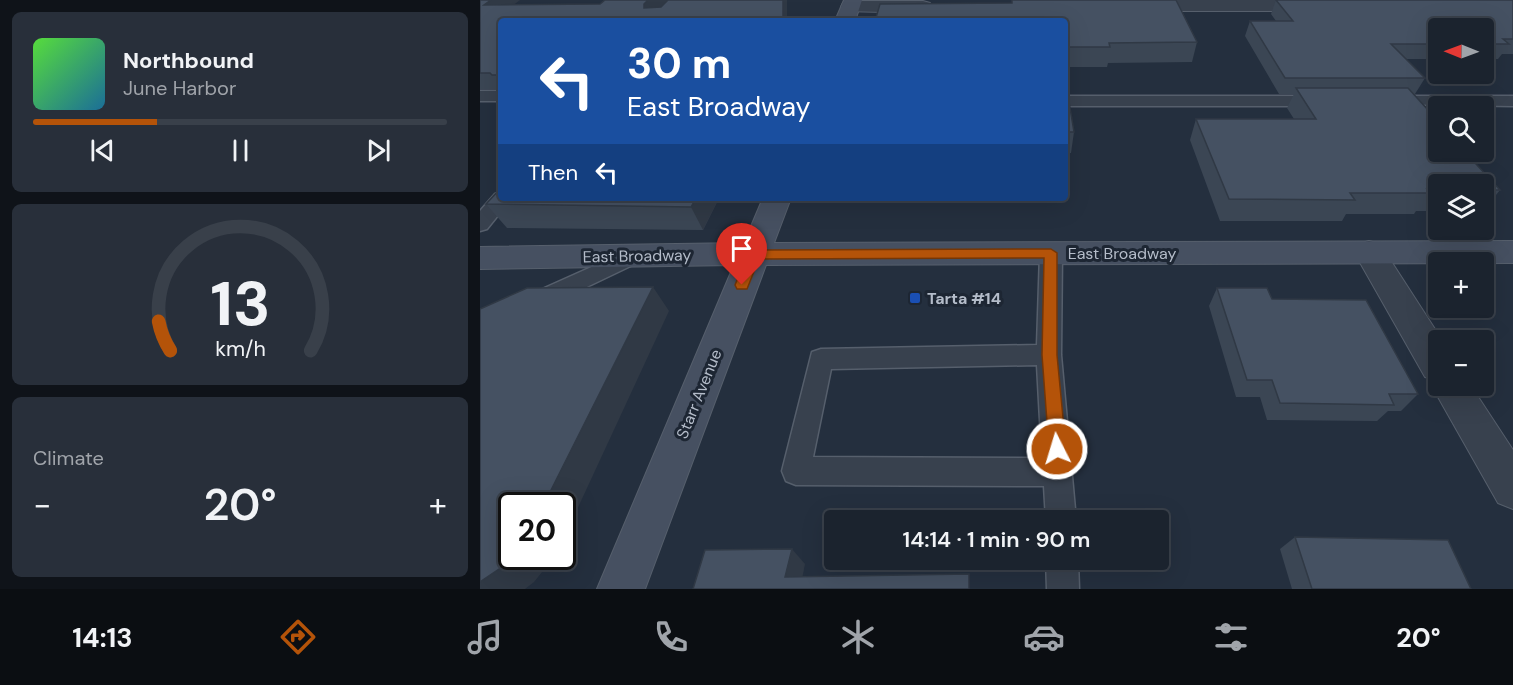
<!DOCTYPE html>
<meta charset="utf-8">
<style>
body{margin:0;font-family:"DM Sans",sans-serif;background:#282f3a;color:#f1f3f6;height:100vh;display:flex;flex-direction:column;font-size:22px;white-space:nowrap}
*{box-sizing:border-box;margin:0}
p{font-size:20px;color:#a0a4aa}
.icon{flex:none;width:33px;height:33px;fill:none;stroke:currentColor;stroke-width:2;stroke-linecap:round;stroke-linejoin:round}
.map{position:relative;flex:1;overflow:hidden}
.side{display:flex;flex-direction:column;gap:12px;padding:12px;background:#0f1319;width:480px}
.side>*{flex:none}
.banner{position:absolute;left:18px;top:18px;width:570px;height:183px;border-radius:6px;box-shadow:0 6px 24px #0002,0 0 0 2px #39404a;background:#1a4fa0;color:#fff;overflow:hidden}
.needle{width:39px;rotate:271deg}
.controls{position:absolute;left:948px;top:18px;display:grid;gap:12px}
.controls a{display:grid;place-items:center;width:66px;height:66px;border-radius:6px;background:#1b232e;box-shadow:0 6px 24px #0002,0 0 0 2px #39404a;font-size:30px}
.speed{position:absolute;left:18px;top:492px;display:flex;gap:12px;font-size:30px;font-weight:700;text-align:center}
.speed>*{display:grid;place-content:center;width:78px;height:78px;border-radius:50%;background:#1b232e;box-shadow:0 6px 24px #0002,0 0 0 2px #39404a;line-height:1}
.speed .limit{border:3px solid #111;border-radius:9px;background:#fff;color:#111}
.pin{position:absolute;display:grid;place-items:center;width:51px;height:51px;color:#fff;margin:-62px -26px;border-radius:50% 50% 50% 0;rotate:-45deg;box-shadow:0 0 6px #0007}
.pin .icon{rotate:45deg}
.me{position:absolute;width:66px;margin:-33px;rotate:355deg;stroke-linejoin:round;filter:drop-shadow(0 0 4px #0008)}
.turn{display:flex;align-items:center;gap:21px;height:126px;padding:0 30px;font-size:27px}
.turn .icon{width:78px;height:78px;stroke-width:2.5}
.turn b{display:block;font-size:42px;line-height:51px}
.then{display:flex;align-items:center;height:57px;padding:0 30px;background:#0003;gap:12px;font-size:22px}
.big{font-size:45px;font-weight:600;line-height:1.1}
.side .widget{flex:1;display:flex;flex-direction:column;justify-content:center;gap:9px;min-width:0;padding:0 21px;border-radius:9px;background:#282f3a}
.side .dial{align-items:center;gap:0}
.dial svg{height:156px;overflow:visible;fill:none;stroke:#39404a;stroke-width:7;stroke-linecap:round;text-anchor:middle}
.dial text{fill:#f1f3f6;stroke:none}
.song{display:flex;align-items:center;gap:18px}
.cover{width:72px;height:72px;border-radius:9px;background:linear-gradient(135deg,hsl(110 70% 55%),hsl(200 70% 35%))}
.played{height:6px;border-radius:3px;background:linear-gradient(90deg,#b45309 30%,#39404a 30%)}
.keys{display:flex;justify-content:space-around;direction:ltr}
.heat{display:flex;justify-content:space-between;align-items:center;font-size:33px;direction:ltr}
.trip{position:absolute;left:344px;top:510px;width:345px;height:60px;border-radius:6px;background:#1b232e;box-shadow:0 6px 24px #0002,0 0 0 2px #39404a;font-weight:600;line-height:60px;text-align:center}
.tabs{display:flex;height:96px;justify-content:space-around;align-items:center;background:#0b0e12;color:#a0a4aa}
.tabs .icon{width:42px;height:42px}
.tabs .on{color:#b45309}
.tabs b{font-size:27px;color:#f1f3f6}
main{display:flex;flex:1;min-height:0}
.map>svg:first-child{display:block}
</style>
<main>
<section class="side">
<div class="widget">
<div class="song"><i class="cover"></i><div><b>Northbound</b><p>June Harbor</p></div></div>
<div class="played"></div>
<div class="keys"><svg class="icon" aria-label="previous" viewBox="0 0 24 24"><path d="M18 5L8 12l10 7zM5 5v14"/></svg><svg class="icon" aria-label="pause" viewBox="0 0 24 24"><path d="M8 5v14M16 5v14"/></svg><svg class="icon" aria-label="next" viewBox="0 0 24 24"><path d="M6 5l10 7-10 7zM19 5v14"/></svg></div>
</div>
<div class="widget dial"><svg viewBox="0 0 100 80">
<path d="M14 69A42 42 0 1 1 86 69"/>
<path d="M14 69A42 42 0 0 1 8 54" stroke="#b45309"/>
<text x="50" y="56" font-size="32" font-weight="700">13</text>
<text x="50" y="72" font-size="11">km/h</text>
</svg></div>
<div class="widget"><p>Climate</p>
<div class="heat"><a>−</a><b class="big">20°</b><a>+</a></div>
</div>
</section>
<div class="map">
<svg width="1033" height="589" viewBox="0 0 1033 589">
<rect width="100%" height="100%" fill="#242f3e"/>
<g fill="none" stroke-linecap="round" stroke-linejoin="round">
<defs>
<g id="lane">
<rect x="0" y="91" width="21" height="10"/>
<path d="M585,96H841L849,101L841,106H585Z"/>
<path d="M910,96H1033V106L904,104L902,101L904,98Z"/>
<path d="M21,192V198H32L7,229L0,231V211L15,194Z"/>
<path d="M571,246L578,248L582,253L581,355L596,520H566L564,486L316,485L306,481L302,471L332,352L341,349L557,345L560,253L564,248ZM557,365L562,458L333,457L351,369Z"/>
<path d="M154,248L161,251L165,256L161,261L67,306L59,309L51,306L48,300L51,294Z"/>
<path d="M566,560H598L599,589H567Z"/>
</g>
<g id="street">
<path d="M652,0H841L848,5L846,9L839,11H654L647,9L645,5Z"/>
<path d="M370,1H443L450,3L452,7L450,11L443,13L363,11L361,7L363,3Z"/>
<path d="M889,241L900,244L962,340H958V386H991L1033,450V509L1018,503L958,397L952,386L955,380L945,377L874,252L878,244Z"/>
</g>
<g id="secondary">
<path d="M364,0H382L375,21H355Z"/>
<path d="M283,198H311L294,243L1033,241V263L286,265L165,589H117L254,265L0,269V247L264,243Z"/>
</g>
</defs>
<use href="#lane" stroke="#565f6c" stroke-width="3"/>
<use href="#street" stroke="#565f6c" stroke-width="2"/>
<use href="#secondary" stroke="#565f6c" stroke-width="2"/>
<use href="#lane" fill="#38414e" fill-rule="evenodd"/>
<use href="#street" fill="#38414e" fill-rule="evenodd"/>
<use href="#secondary" fill="#465061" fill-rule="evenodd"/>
</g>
<g fill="#3b4654">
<path d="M0,0L34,5L120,4L307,0V21H21V89H0Z"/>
<path d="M796,0H1033V54H1022L1018,59H1004V28H958V59H926L945,78L935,94H934L1020,190L1004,210V184H958V211H936L934,214H866L862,221H740L710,140L716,119H814L807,108L814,94H799L765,36L770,21H796L791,14Z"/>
<path d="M532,3L717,42L712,62L628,63L627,67H585V21Z"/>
<path d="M585,78L594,132L591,153H585Z"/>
<path d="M239,198L223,230L27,228L6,204Z"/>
<path d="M737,288L792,299L938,394L921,411H908L897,421L787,420L780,397H756L729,306Z"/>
<path d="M815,537L991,589H812L800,549Z"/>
</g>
<g fill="#303945">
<path d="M11,0H40L14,20L4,5Z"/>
<path d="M168,0H189L170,19L164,8V4Z"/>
<rect x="303" y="0" width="4" height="21"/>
<path d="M216,198H239L223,230L211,207Z"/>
<path d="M173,287L189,311L82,542V506H63Z"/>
<path d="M312,549L325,564L320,589L305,577Z"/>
<path d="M32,556H75L54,582L45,589H0V582Z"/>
</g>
<g fill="#455162" stroke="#303945" stroke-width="1.5">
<path d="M0,0H11L4,5L120,4L125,0H168L164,4V8L181,7L188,0H303V21H21V75H12L10,73H0Z"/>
<path d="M532,0H696L717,42L629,43L630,47H585V21H395L400,4L532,3Z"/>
<path d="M796,0H1033V39H1023L1029,44H1004V28H958V44H911L945,78H805L770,21H813Z"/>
<path d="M585,78L594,132H585Z"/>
<path d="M816,88H928L958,121V152H985L1020,190H1004V184H958V190L947,189L950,193H870L875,200L749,199L716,119H836Z"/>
<path d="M21,188V198H216L211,207L6,204Z"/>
<path d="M173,287L63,506H32V556L22,567L0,582V309L47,288Z"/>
<path d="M737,288H787L792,299L886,300L938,394H909L914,405L800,403L792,380H767Z"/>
<path d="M815,537L968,540L991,589H832Z"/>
<path d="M312,549L305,577L489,574V589H213L225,550Z"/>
</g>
<path fill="#b45309" stroke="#753606" stroke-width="1.5" d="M571,249L577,253V355L586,449L583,454L577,457L571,454L569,449L562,355L564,258L279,259L267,289H257L255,285L268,254L275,250Z"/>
<rect fill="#1a4fb4" stroke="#1d2633" stroke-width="2" x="429" y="292" width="12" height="12" rx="3"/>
<g text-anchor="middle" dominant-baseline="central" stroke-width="6" stroke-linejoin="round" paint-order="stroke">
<g font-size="16" fill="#b4bcc9" stroke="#1d2633">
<text x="642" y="253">East Broadway</text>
<text transform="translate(157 256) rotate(-1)">East Broadway</text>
<text transform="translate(219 394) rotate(-68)">Starr Avenue</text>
</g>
<g font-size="16" font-weight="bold" fill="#b4bcc9" stroke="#1d2633" text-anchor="start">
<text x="447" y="298">Tarta #14</text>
</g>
</g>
</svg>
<div class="controls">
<a><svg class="needle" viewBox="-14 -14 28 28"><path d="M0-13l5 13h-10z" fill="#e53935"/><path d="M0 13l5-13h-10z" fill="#a0a4aa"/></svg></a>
<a><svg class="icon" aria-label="search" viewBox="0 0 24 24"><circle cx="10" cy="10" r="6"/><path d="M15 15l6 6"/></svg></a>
<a><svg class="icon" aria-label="layers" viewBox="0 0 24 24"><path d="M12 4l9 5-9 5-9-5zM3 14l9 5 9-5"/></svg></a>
<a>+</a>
<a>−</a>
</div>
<div class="speed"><div class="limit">20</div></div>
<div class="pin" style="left:262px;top:285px;background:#d93025"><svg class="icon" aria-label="arrive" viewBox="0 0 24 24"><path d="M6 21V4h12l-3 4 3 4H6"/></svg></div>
<svg class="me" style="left:577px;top:449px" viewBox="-20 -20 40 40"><circle r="17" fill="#b45309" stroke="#fff" stroke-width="3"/><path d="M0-11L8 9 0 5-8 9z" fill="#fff"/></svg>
<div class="trip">14:14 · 1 min · 90 m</div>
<div class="banner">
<div class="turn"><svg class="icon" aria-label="left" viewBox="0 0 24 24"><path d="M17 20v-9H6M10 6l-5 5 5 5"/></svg><div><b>30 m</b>East Broadway</div></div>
<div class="then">Then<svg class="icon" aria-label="left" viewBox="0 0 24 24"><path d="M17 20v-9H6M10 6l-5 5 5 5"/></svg></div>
</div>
</div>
</main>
<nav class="tabs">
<b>14:13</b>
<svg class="icon on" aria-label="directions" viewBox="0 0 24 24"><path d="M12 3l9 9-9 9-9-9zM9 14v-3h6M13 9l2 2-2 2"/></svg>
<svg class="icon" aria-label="music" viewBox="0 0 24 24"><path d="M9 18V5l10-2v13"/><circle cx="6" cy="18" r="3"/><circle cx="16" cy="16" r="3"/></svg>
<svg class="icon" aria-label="phone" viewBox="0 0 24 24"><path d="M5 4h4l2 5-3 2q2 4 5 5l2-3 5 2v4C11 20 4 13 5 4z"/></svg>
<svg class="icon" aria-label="climate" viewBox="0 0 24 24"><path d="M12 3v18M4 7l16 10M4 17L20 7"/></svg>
<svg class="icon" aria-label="car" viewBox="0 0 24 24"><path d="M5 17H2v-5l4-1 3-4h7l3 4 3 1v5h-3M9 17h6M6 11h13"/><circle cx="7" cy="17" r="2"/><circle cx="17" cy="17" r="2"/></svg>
<svg class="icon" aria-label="filters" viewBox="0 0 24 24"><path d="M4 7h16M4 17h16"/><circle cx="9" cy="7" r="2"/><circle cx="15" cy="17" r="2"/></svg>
<b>20°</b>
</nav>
